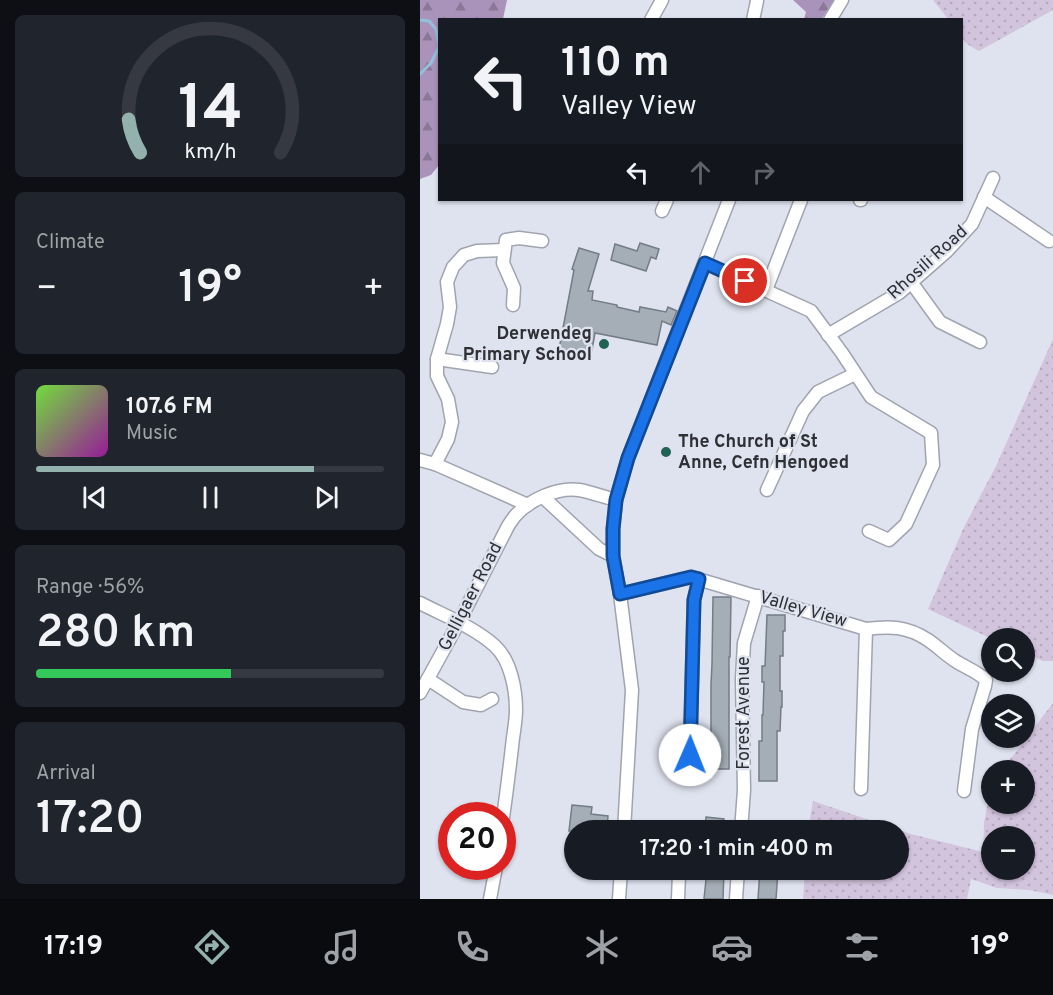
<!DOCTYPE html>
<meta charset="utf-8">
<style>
body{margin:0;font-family:Overpass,sans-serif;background:#20242c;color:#f1f3f6;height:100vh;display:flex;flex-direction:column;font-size:22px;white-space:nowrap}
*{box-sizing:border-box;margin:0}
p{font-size:20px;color:#9ea1a6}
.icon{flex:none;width:33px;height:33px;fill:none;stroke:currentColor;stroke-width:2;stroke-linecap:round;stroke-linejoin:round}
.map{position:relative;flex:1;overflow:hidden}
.details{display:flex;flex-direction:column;gap:15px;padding:15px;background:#0d0f14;width:420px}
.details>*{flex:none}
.top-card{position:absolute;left:18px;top:18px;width:525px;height:183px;border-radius:0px;box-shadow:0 2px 4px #0004;background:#171b24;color:#f1f3f6;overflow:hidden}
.fabs{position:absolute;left:561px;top:628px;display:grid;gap:12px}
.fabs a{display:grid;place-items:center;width:54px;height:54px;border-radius:50%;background:#171b24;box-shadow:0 2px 4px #0004;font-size:30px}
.speed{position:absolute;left:18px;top:802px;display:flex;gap:12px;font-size:30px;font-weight:700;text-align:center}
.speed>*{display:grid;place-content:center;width:78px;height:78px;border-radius:50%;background:#171b24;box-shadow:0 2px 4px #0004;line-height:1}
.speed .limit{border:9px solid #d22;background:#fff;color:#111}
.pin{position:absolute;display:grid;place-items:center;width:51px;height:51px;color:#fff;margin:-26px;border:3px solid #fff;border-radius:50%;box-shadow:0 2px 6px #0007}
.me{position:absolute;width:66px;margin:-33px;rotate:1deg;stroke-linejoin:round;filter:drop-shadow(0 0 4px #0008)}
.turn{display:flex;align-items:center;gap:21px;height:126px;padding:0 24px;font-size:27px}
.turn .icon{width:78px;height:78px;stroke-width:2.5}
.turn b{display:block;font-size:42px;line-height:51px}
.lanes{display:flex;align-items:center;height:57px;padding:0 24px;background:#0003;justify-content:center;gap:30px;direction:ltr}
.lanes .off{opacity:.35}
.big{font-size:45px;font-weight:600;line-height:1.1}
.details .tile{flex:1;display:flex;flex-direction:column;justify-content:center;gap:9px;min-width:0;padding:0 21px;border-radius:9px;background:#20242c}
.details .dial{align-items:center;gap:0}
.dial svg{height:156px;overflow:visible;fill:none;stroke:#363941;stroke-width:7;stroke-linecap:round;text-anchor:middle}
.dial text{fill:#f1f3f6;stroke:none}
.song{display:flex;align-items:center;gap:18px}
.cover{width:72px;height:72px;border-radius:9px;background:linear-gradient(135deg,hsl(100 70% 55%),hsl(300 70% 35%))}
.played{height:6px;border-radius:3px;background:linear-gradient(90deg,#93b2ad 80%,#363941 80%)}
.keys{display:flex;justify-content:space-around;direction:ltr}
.heat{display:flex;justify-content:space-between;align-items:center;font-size:33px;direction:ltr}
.charge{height:9px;border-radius:4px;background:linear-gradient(90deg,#34c759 56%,#363941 0)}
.trip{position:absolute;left:144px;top:820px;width:345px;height:60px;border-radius:30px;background:#171b24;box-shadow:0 2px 4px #0004;font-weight:600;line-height:60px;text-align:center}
.menu{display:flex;height:96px;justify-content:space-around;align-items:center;background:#090b0e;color:#9ea1a6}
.menu .icon{width:42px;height:42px}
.menu .current{color:#93b2ad}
.menu b{font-size:27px;color:#f1f3f6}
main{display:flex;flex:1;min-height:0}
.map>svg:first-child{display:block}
</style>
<main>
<section class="details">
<div class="tile dial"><svg viewBox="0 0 100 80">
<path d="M14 69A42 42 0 1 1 86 69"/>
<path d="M14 69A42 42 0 0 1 8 52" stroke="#93b2ad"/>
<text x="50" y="56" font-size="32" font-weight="700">14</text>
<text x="50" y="72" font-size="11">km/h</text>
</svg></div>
<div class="tile"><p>Climate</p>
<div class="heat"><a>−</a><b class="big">19°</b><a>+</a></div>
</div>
<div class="tile">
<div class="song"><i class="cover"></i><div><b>107.6 FM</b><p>Music</p></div></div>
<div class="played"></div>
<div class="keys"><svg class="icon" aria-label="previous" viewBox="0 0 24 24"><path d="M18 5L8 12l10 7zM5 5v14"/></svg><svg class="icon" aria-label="pause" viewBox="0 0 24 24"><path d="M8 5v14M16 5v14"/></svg><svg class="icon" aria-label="next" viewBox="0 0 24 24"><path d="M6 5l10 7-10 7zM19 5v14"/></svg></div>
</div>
<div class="tile"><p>Range · 56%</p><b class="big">280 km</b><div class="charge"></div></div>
<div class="tile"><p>Arrival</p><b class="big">17:20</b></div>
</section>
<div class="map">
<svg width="633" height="899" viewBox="0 0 633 899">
<defs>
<pattern id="grass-dots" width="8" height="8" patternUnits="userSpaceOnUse" patternTransform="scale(1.5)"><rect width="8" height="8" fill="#d3c4de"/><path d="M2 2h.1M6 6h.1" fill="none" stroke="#b5a9bf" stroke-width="1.8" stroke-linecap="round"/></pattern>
<pattern id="forest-firs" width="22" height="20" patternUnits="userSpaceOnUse" patternTransform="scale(1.5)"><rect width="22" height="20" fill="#aa93ba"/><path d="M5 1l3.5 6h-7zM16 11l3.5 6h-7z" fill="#8b7898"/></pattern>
</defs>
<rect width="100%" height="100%" fill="#dfe3ef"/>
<g fill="url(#grass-dots)" fill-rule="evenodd">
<path d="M513,0H633V10L559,51C540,40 542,41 542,20L528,19Z"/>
<path d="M633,339V661H623L605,653L604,639H572L508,609L544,527L576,466Z"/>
<path d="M633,703V895L609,890L577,888L551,879L547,899H383L385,870H478V831H388L393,801L491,834L563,852L564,823L571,786L572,804H604V771H578L592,757ZM572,837H604V870H572Z"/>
</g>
<g fill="url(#forest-firs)">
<path d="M0,0H87L83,19L20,20L19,165L11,175L0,179Z"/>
<path d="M373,0H414L401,20L384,19L386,12Z"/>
</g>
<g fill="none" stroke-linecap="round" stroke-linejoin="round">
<path stroke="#93c1da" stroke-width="3" d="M0,20L9,21L16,29L19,47L11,63L0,74"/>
</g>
<g fill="#a5aeb7" stroke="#747c85" stroke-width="1.5">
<path d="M220,243L239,249L236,259L231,257L226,271L191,260L195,244L217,251Z"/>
<path d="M159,248L179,254L168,291H173L172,300L197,305V307L219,312L220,307L246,312L248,307L257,311L251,325L242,321L237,345L175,333L171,355L139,349L154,270L152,269Z"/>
<path d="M293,597H311L310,657H309V769H291V684L292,664Z"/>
<path d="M347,615H365V631H363V656H360V691H362V707H361L360,731H357V781H339V741H342V715H343L344,682H342V666H345Z"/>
<path d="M152,805L172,807L171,814L188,816L187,829L173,828V831H149Z"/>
<path d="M286,817L304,819L303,831H285Z"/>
<path d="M287,870H304L303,899H284Z"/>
<path d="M340,870H358L356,899H338Z"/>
</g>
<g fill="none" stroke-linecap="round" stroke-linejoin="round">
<defs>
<g id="minor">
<path d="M231,20L242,0"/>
<path d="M333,20L337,1"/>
<path d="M410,20L422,0"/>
<path d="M564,197L629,241"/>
<path d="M440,200H441"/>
<path d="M242,211L247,200"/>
<path d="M285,263L391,311L422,353L451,397L511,433L513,465L486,524L469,540L449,531"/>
<path d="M491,282L520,322L560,342"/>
<path d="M346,290L381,200"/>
<path d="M93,305L94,288L83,263L86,240L99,238L122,241"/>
<path d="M408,335L479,293L527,251L552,224L573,178"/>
<path d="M17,359L72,367"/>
<path d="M0,460L15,464L108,505"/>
<path d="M15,464L28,439L32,422L28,399L17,376V359L27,324L30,307L27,282L33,267L44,255L57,251L84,250"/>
<path d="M347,490L383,411L398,392L435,374"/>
<path d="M123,497L179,549L193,556L200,594L212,690L204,831"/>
<path d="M193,556V529L196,500L208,458L309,200"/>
<path d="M200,594L271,577L446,629L441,789"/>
<path d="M0,603C25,616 54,627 75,646C91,661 96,690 96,710C96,722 93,735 92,747C89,772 86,798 82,824"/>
<path d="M446,629C470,626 487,626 508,640C517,646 525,654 534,660C544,667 557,671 566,680L565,686L552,729L544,791"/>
<path d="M8,679L43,702L61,705L72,699"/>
<path d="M0,693L39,622L87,528C89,524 92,520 95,516C109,500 137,487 159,490C171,492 184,497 196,500"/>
<path d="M270,755L274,599L279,579"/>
<path d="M321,831L324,790L322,679L324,643L338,596"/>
<path d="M70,899L76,867"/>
<path d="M199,899L201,870"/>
<path d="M258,899L259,874"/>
<path d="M316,899L318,870"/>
</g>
</defs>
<use href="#minor" stroke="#a0a4af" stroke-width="15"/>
<use href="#minor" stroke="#fff" stroke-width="12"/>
</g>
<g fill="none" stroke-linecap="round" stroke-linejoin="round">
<defs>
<path id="route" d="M270,755L274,600L279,579L271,577L200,594L193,556V529L196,500L208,458L285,263L325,281"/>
</defs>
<use href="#route" stroke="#114b97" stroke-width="15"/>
<use href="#route" stroke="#1a73e8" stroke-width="10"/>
</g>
<g fill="#216353" stroke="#dfe3ef" stroke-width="2">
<circle cx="184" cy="344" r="6"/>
<circle cx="246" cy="452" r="6"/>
</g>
<g text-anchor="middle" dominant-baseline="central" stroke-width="4.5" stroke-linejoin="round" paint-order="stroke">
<g font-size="18" fill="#2f3035" stroke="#dfe3ef">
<text transform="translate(508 263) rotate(-42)">Rhosili Road</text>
<text transform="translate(51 597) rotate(-63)">Gelligaer Road</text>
<text transform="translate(383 610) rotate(16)">Valley View</text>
<text transform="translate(324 713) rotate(-90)">Forest Avenue</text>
</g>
<g font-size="18" font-weight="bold" fill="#2f3035" stroke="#dfe3ef" text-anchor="end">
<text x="172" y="334">Derwendeg<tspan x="172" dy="21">Primary School</tspan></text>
<text x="258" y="442" text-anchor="start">The Church of St<tspan x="258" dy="21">Anne, Cefn Hengoed</tspan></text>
</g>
</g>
</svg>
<div class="fabs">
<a><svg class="icon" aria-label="search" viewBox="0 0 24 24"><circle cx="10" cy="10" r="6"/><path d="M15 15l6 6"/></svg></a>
<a><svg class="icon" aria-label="layers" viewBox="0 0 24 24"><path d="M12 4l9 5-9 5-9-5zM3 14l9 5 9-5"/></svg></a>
<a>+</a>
<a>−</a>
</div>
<div class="speed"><div class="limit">20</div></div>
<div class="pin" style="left:325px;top:281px;background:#d93025"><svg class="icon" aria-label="arrive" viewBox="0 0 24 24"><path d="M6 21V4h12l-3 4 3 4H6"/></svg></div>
<svg class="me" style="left:270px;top:755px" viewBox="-20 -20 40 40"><circle r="19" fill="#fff"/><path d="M0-13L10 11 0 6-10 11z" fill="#1a73e8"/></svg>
<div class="trip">17:20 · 1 min · 400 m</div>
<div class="top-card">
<div class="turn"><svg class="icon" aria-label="left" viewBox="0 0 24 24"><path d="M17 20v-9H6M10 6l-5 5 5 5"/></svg><div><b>110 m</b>Valley View</div></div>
<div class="lanes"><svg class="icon" aria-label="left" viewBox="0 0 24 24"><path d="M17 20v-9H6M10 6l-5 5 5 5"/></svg><svg class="icon off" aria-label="ahead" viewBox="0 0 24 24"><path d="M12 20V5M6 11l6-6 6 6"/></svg><svg class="icon off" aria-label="right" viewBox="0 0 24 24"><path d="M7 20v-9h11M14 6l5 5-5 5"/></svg></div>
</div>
</div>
</main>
<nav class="menu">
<b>17:19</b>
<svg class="icon current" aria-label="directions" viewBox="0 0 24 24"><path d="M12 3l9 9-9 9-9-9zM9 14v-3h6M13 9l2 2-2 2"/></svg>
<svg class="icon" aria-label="music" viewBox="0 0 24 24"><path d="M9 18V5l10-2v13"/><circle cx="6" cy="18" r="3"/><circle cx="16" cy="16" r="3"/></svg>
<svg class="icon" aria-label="phone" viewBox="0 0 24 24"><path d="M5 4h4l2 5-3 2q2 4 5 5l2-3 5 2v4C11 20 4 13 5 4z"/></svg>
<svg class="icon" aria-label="climate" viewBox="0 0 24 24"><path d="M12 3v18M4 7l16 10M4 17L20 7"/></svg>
<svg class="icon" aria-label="car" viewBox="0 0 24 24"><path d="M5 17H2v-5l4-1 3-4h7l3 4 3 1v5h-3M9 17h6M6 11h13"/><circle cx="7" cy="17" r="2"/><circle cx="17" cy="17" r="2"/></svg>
<svg class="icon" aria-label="filters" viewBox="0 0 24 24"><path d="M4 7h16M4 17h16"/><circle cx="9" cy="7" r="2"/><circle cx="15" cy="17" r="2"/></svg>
<b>19°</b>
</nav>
